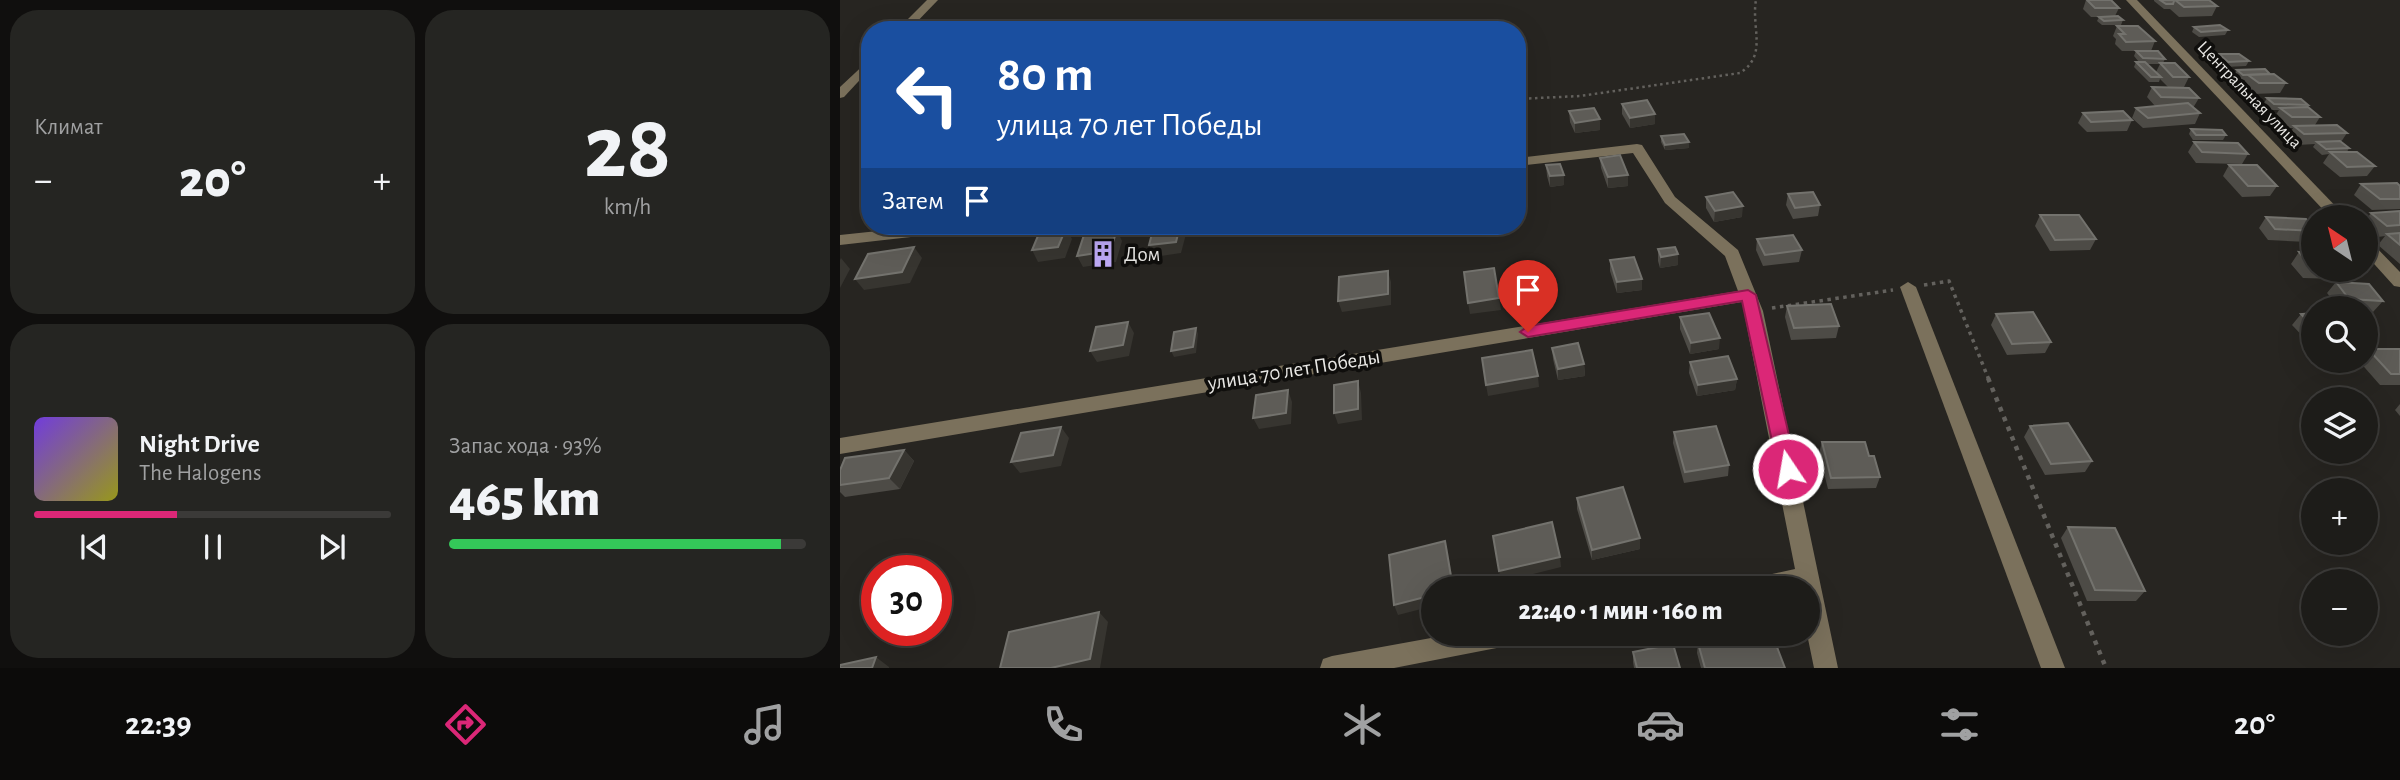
<!DOCTYPE html>
<html lang="ru">
<meta charset="utf-8">
<style>
body{margin:0;font-family:"Alegreya Sans",sans-serif;background:#252522;color:#f1f3f6;height:100vh;display:flex;flex-direction:column;font-size:26px;white-space:nowrap}
*{box-sizing:border-box;margin:0}
p{font-size:23px;color:#a0a1a2}
.icon{flex:none;width:38px;height:38px;fill:none;stroke:currentColor;stroke-width:2;stroke-linecap:round;stroke-linejoin:round}
.map{position:relative;flex:1;overflow:hidden}
.sheet{display:flex;flex-direction:column;gap:10px;padding:10px;background:#100f0e;width:840px}
.sheet>*{flex:none}
.banner{position:absolute;left:21px;top:21px;width:665px;height:214px;border-radius:28px;box-shadow:0 7px 28px #0002,0 0 0 2px #3b3a38;background:#1a4fa0;color:#fff;overflow:hidden}
.needle{width:46px;rotate:325deg}
.tools{position:absolute;left:1461px;top:205px;display:grid;gap:14px}
.tools a{display:grid;place-items:center;width:77px;height:77px;border-radius:50%;background:#1d1c19;box-shadow:0 7px 28px #0002,0 0 0 2px #3b3a38;font-size:35px}
.speed{position:absolute;left:21px;top:555px;display:flex;gap:14px;font-size:35px;font-weight:700;text-align:center}
.speed>*{display:grid;place-content:center;width:91px;height:91px;border-radius:50%;background:#1d1c19;box-shadow:0 7px 28px #0002,0 0 0 2px #3b3a38;line-height:1}
.speed .limit{border:10px solid #d22;background:#fff;color:#111}
.pin{position:absolute;display:grid;place-items:center;width:60px;height:60px;color:#fff;margin:-72px -30px;border-radius:50% 50% 50% 0;rotate:-45deg;box-shadow:0 0 7px #0007}
.pin .icon{rotate:45deg}
.me{position:absolute;width:77px;margin:-38px;rotate:348deg;stroke-linejoin:round;filter:drop-shadow(0 0 5px #0008)}
.turn{display:flex;align-items:center;gap:24px;height:147px;padding:0 21px;font-size:32px}
.turn .icon{width:91px;height:91px;stroke-width:2.5}
.turn b{display:block;font-size:49px;line-height:60px}
.then{display:flex;align-items:center;height:66px;padding:0 21px;background:#0003;gap:14px;font-size:26px}
.big{font-size:52px;font-weight:800;line-height:1.1}
.sheet .widget{flex:1;display:flex;flex-direction:column;justify-content:center;gap:10px;min-width:0;padding:0 24px;border-radius:28px;background:#252522}
.sheet .dial{align-items:center;gap:0}
.dial b{font-size:91px;line-height:1}
.song{display:flex;align-items:center;gap:21px}
.cover{width:84px;height:84px;border-radius:10px;background:linear-gradient(135deg,hsl(260 70% 55%),hsl(60 70% 35%))}
.played{height:7px;border-radius:4px;background:linear-gradient(90deg,#db2777 40%,#3b3a38 40%)}
.keys{display:flex;justify-content:space-around;direction:ltr}
.heat{display:flex;justify-content:space-between;align-items:center;font-size:38px;direction:ltr}
.charge{height:10px;border-radius:5px;background:linear-gradient(90deg,#34c759 93%,#3b3a38 0)}
.sheet .tiles{flex:1;display:grid;gap:10px;grid-template-columns:repeat(2,1fr)}
.trip{position:absolute;left:581px;top:576px;width:399px;height:70px;border-radius:35px;background:#1d1c19;box-shadow:0 7px 28px #0002,0 0 0 2px #3b3a38;font-weight:800;line-height:70px;text-align:center}
.dock{display:flex;height:112px;justify-content:space-around;align-items:center;background:#0c0b0a;color:#a0a1a2}
.dock .icon{width:49px;height:49px}
.dock .on{color:#db2777}
.dock b{font-size:32px;color:#f1f3f6}
main{display:flex;flex:1;min-height:0}
.map>svg:first-child{display:block}
</style>
<main>
<section class="sheet">
<div class="tiles">
<div class="widget"><p>Климат</p>
<div class="heat"><a>−</a><b class="big">20°</b><a>+</a></div>
</div>
<div class="widget dial"><b>28</b><p>km/h</p></div>
<div class="widget">
<div class="song"><i class="cover"></i><div><b>Night Drive</b><p>The Halogens</p></div></div>
<div class="played"></div>
<div class="keys"><svg class="icon" aria-label="previous" viewBox="0 0 24 24"><path d="M18 5L8 12l10 7zM5 5v14"/></svg><svg class="icon" aria-label="pause" viewBox="0 0 24 24"><path d="M8 5v14M16 5v14"/></svg><svg class="icon" aria-label="next" viewBox="0 0 24 24"><path d="M6 5l10 7-10 7zM19 5v14"/></svg></div>
</div>
<div class="widget"><p>Запас хода · 93%</p><b class="big">465 km</b><div class="charge"></div></div>
</div>
</section>
<div class="map">
<svg width="1560" height="668" viewBox="0 0 1560 668">
<rect width="100%" height="100%" fill="#272521"/>
<g fill="none" stroke-linecap="round" stroke-linejoin="round">
<path stroke="#63615d" stroke-width="2.5" stroke-dasharray="2.5 3.5" stroke-linecap="butt" d="M677,99L740,96L900,73C928,55 911,28 916,0"/>
<g stroke="#63615d" stroke-width="3.5" stroke-dasharray="3.5 4.5" stroke-linecap="butt">
<path d="M1084,285L1109,281L1149,380"/>
<path d="M932,308L1053,290"/>
</g>
<path stroke="#63615d" stroke-width="4.5" stroke-dasharray="4.5 6" stroke-linecap="butt" d="M1148,378L1266,668"/>
<g fill="#7b715c" fill-rule="evenodd">
<path d="M87,0H98L69,30H57Z"/>
<path d="M1286,0H1297L1506,217H1490Z"/>
<path d="M30,59V69L4,97L0,98V87Z"/>
<path d="M797,144L802,145L835,197L898,250L923,311L998,668H974L967,634L968,588H898L901,581L955,569L902,302L0,454V438L898,291L885,256L825,203L793,153L677,166V158Z"/>
<path d="M85,226H132L124,231L0,245V235Z"/>
<path d="M1526,241L1532,243L1560,272V287L1554,286L1526,255Z"/>
<path d="M1068,282L1076,287L1225,668H1201L1060,287Z"/>
<path d="M613,634H684L680,642L672,645L554,668H480L483,659L492,656Z"/>
</g>
</g>
<g fill="#4d4b46" fill-rule="evenodd">
<path d="M1245,0H1271L1279,8L1275,16L1283,20L1281,25H1262L1257,21L1259,17H1251L1243,9L1246,0Z"/>
<path d="M1314,0H1333L1334,1L1335,0L1377,6L1372,16L1339,17L1330,9H1331H1324L1314,1Z"/>
<path d="M1277,26L1315,41L1311,51L1325,59L1323,63L1349,77L1344,87H1328L1320,79L1319,82H1309L1294,67L1296,62H1299L1294,56L1296,51H1282L1275,44L1276,39L1273,36ZM1307,64H1320L1316,72Z"/>
<path d="M1354,27L1388,30L1385,35L1359,37L1352,32Z"/>
<path d="M1379,54L1409,61L1406,66L1385,67L1376,59Z"/>
<path d="M1397,70L1430,74L1446,83L1440,93L1413,94L1402,85L1405,80H1400L1394,75Z"/>
<path d="M1312,87L1359,98L1353,108L1360,113L1355,124L1303,128L1292,118L1296,108L1315,106L1307,97Z"/>
<path d="M1427,98L1468,105L1467,107L1480,117L1475,125L1507,133L1501,142L1509,148L1507,152L1535,166L1527,176L1500,177L1483,163L1489,154L1482,155L1473,147L1475,144L1458,145L1448,136L1453,128H1445L1434,118L1439,110H1431L1424,103Z"/>
<path d="M782,104L815,114V124L790,128L782,114Z"/>
<path d="M729,111L760,119V130L735,133L730,122Z"/>
<path d="M1243,113L1292,120L1287,131L1247,132L1238,123Z"/>
<path d="M1351,129L1386,135L1383,140H1353L1349,134Z"/>
<path d="M821,136L849,142V148L825,150L821,142Z"/>
<path d="M1354,142L1408,154L1402,164L1356,163L1348,152Z"/>
<path d="M760,158L788,175V186L768,188L761,168Z"/>
<path d="M706,165L724,175V185L710,187L707,176Z"/>
<path d="M1389,165L1437,186L1430,196L1402,197L1383,176Z"/>
<path d="M1521,184L1560,186V209L1532,210L1514,195Z"/>
<path d="M948,194L980,205L978,216L953,219L946,205Z"/>
<path d="M866,197L902,217L874,222L866,208Z"/>
<path d="M1560,211V264L1538,245L1545,236L1538,237L1526,226V220L1531,213Z"/>
<path d="M1200,215L1256,239L1250,250L1210,251L1195,226Z"/>
<path d="M1426,217L1474,229V234L1468,242L1428,240L1419,228Z"/>
<path d="M917,239L962,250L959,262L923,266L916,250Z"/>
<path d="M818,249L838,254V265L820,268L818,261Z"/>
<path d="M1459,252L1474,253V270H1506L1499,279L1463,278L1451,264Z"/>
<path d="M770,260L802,279V290L777,293L770,271Z"/>
<path d="M1496,282L1543,301L1533,312H1526V308H1499L1487,293Z"/>
<path d="M947,306L999,326L996,338L951,340L945,317Z"/>
<path d="M1474,313V345H1471L1452,325L1461,314Z"/>
<path d="M1156,314L1211,342L1205,353L1167,355L1151,325Z"/>
<path d="M840,317L879,349L850,354L840,329Z"/>
<path d="M712,348L744,364L745,376L718,380L713,359Z"/>
<path d="M1528,349H1560V385H1540L1518,360H1526V351Z"/>
<path d="M850,362L897,379L895,390L857,396L849,373Z"/>
<path d="M1560,404V416L1555,410Z"/>
<path d="M1190,426L1252,461L1245,472L1205,475L1184,437Z"/>
<path d="M834,432L889,465L888,476L844,483L833,443Z"/>
<path d="M982,442L1029,456L1040,477L1036,488L988,489L979,453Z"/>
<path d="M64,450L74,461L60,489L5,497L0,492V470Z"/>
<path d="M737,498L800,549L752,560L737,509Z"/>
<path d="M1228,527L1305,591L1296,601H1247L1221,538Z"/>
<path d="M858,643L945,668H861L857,653Z"/>
<path d="M793,652L840,668H794L793,662Z"/>
</g>
<g fill="#373530">
<path d="M815,114V124L790,128V118Z"/>
<path d="M760,119V130L735,133V123Z"/>
<path d="M849,142V148L825,150V145Z"/>
<path d="M724,175V185L710,187V176Z"/>
<path d="M788,175V186L768,188V177Z"/>
<path d="M684,184L685,195L677,196V185Z"/>
<path d="M903,206L902,217L874,222L875,211Z"/>
<path d="M340,226H343L346,234L341,253L314,257L309,245Z"/>
<path d="M226,228L232,239L225,258L198,262L192,250Z"/>
<path d="M277,230L282,241L276,262L243,267L237,256Z"/>
<path d="M74,247L82,258L70,283L24,290L15,279Z"/>
<path d="M838,254V265L820,268L821,257Z"/>
<path d="M1,258L10,269L0,288V260Z"/>
<path d="M548,271L551,282V305L502,312L498,301Z"/>
<path d="M802,279V290L777,293V282Z"/>
<path d="M659,298L661,310L630,314L628,303Z"/>
<path d="M288,322L294,333L289,356L257,362L250,351Z"/>
<path d="M356,328L358,334L356,353L334,357L331,351Z"/>
<path d="M880,338L879,349L850,354L851,343Z"/>
<path d="M744,364L745,376L718,380V369Z"/>
<path d="M698,376L699,387L648,396L646,385Z"/>
<path d="M897,379L895,390L857,396L858,385Z"/>
<path d="M518,381L521,393L522,420L498,424L494,413Z"/>
<path d="M448,390L452,402L451,424L419,429L413,418Z"/>
<path d="M221,427L229,438L221,466L180,473L171,462Z"/>
<path d="M64,450L74,461L60,489L49,478Z"/>
<path d="M800,538V549L752,560V550Z"/>
<path d="M605,541L608,552L614,588H613Z"/>
<path d="M720,557L721,567L661,582L659,571Z"/>
<path d="M593,595V606L558,615L554,605Z"/>
<path d="M259,612L268,622L260,668H211Z"/>
<path d="M36,657L49,667V668H32Z"/>
</g>
<g fill="#5e5c57" stroke="#73726d" stroke-width="2">
<path d="M1247,0H1271L1279,8H1255Z"/>
<path d="M1320,0H1333L1334,1L1333,4H1326Z"/>
<path d="M1335,0H1369L1377,6L1344,7Z"/>
<path d="M1278,16L1283,20L1264,21L1259,17Z"/>
<path d="M1380,25L1388,30L1361,32L1354,27Z"/>
<path d="M1277,26H1298L1315,41L1286,42L1279,34H1285Z"/>
<path d="M1296,51H1318L1325,59L1303,58Z"/>
<path d="M1379,54H1399L1409,61L1388,62Z"/>
<path d="M1296,62H1305L1321,77H1311Z"/>
<path d="M1320,63H1335L1349,77H1333Z"/>
<path d="M1425,69L1430,74L1403,75L1397,70Z"/>
<path d="M1434,74L1446,83H1419L1408,75Z"/>
<path d="M1312,87L1349,88L1359,98L1321,97Z"/>
<path d="M1427,98L1461,99L1468,105L1434,104Z"/>
<path d="M807,100L815,114L790,118L782,104Z"/>
<path d="M1348,103L1360,113L1308,118L1296,108Z"/>
<path d="M1468,107L1480,117H1452L1440,108Z"/>
<path d="M754,108L760,119L735,123L729,111Z"/>
<path d="M1283,111L1292,120L1251,122L1243,113Z"/>
<path d="M1497,125L1507,133L1464,134L1454,126Z"/>
<path d="M1351,129L1382,130L1386,135H1356Z"/>
<path d="M844,134L849,142L825,145L821,136Z"/>
<path d="M1500,141L1509,148L1486,149L1477,142Z"/>
<path d="M1354,142L1398,143L1408,154L1362,152Z"/>
<path d="M1490,152H1517L1535,166L1507,167Z"/>
<path d="M780,155L788,175L768,177L760,158Z"/>
<path d="M720,164L724,175L710,176L706,165Z"/>
<path d="M1389,165H1417L1437,186H1408Z"/>
<path d="M680,171L684,184L677,185V172Z"/>
<path d="M1557,183L1560,186V199H1540L1521,184Z"/>
<path d="M893,192L903,206L875,211L866,197Z"/>
<path d="M973,192L980,205L955,208L948,194Z"/>
<path d="M1560,211V225L1547,226L1531,213Z"/>
<path d="M1200,215H1239L1256,239L1215,240Z"/>
<path d="M1426,217L1466,219L1474,229V231L1435,229Z"/>
<path d="M314,226H340L336,242L309,245Z"/>
<path d="M226,228L218,247L192,250L200,231Z"/>
<path d="M277,230L270,251L237,256L244,235Z"/>
<path d="M1560,233V245L1547,234Z"/>
<path d="M953,235L962,250L925,255L917,239Z"/>
<path d="M74,247L62,272L15,279L28,254Z"/>
<path d="M835,247L838,254L821,257L818,249Z"/>
<path d="M1459,252L1474,253V267H1471Z"/>
<path d="M794,257L802,279L777,282L770,260Z"/>
<path d="M654,268L659,298L628,303L624,272Z"/>
<path d="M548,271V294L498,301L499,277Z"/>
<path d="M1496,282L1529,284L1543,301L1509,299Z"/>
<path d="M991,304L999,326L954,328L947,306Z"/>
<path d="M1193,312L1211,342L1172,344L1156,314Z"/>
<path d="M869,313L880,338L851,343L840,317Z"/>
<path d="M1474,313V328L1461,314Z"/>
<path d="M288,322L283,345L250,351L256,327Z"/>
<path d="M356,328L353,347L331,351L334,332Z"/>
<path d="M738,343L744,364L718,369L712,348Z"/>
<path d="M1528,349H1560V374H1551Z"/>
<path d="M692,350L698,376L646,385L642,358Z"/>
<path d="M888,356L897,379L858,385L850,362Z"/>
<path d="M518,381V409L494,413V385Z"/>
<path d="M448,390L446,413L413,418L416,395Z"/>
<path d="M1228,423L1252,461L1211,464L1190,426Z"/>
<path d="M876,426L889,465L845,472L834,432Z"/>
<path d="M221,427L213,455L171,462L181,433Z"/>
<path d="M982,442H1025L1029,456H1034L1040,477L991,478Z"/>
<path d="M64,450L49,478L0,485V470L5,458Z"/>
<path d="M783,487L800,538L752,550L737,498Z"/>
<path d="M712,522L720,557L659,571L653,536Z"/>
<path d="M1228,527L1275,528L1305,591L1255,590Z"/>
<path d="M605,541L613,588H593V595L554,605L549,555Z"/>
<path d="M259,612L250,659L211,668H160L169,632Z"/>
<path d="M901,634H932L945,668H865L858,643Z"/>
<path d="M833,644L840,668H797L793,652Z"/>
<path d="M36,657L32,668H0V665Z"/>
</g>
<path fill="#db2777" stroke="#8e194d" stroke-width="2" d="M908,290L916,295L957,469L948,476L938,469L902,301L688,337L680,332L688,326Z"/>
<defs>
<symbol id="building-bare" viewBox="-9 -9 18 18"><path d="M-4-6H4V6H1V3H-1V6H-4ZM-2.5-4.3h1.7v1.8h-1.7ZM.8-4.3h1.7v1.8H.8ZM-2.5-1h1.7V.8h-1.7ZM.8-1h1.7V.8H.8Z" fill="#bda9f5" stroke="#0f0e0c" stroke-width="2.5" paint-order="stroke"/></symbol>
</defs>
<g fill-rule="evenodd">
<use href="#building-bare" x="244" y="235" width="38" height="38"/>
</g>
<g text-anchor="middle" dominant-baseline="central" stroke-width="7" stroke-linejoin="round" paint-order="stroke">
<g font-size="18" fill="#e9e8e5" stroke="#0f0e0c">
<text transform="translate(1409 95) rotate(46)">Центральная улица</text>
</g>
<g font-size="21" fill="#e9e8e5" stroke="#0f0e0c" text-anchor="start">
<text x="284" y="254">Дом</text>
</g>
<g font-size="21" fill="#e9e8e5" stroke="#0f0e0c">
<text transform="translate(454 370) rotate(-9)">улица 70 лет Победы</text>
</g>
</g>
</svg>
<div class="tools">
<a><svg class="needle" viewBox="-14 -14 28 28"><path d="M0-13l5 13h-10z" fill="#e53935"/><path d="M0 13l5-13h-10z" fill="#a0a1a2"/></svg></a>
<a><svg class="icon" aria-label="search" viewBox="0 0 24 24"><circle cx="10" cy="10" r="6"/><path d="M15 15l6 6"/></svg></a>
<a><svg class="icon" aria-label="layers" viewBox="0 0 24 24"><path d="M12 4l9 5-9 5-9-5zM3 14l9 5 9-5"/></svg></a>
<a>+</a>
<a>−</a>
</div>
<div class="speed"><div class="limit">30</div></div>
<div class="pin" style="left:688px;top:332px;background:#d93025"><svg class="icon" aria-label="arrive" viewBox="0 0 24 24"><path d="M6 21V4h12l-3 4 3 4H6"/></svg></div>
<svg class="me" style="left:948px;top:469px" viewBox="-20 -20 40 40"><circle r="17" fill="#db2777" stroke="#fff" stroke-width="3"/><path d="M0-11L8 9 0 5-8 9z" fill="#fff"/></svg>
<div class="trip">22:40 · 1 мин · 160 m</div>
<div class="banner">
<div class="turn"><svg class="icon" aria-label="left" viewBox="0 0 24 24"><path d="M17 20v-9H6M10 6l-5 5 5 5"/></svg><div><b>80 m</b>улица 70 лет Победы</div></div>
<div class="then">Затем<svg class="icon" aria-label="arrive" viewBox="0 0 24 24"><path d="M6 21V4h12l-3 4 3 4H6"/></svg></div>
</div>
</div>
</main>
<nav class="dock">
<b>22:39</b>
<svg class="icon on" aria-label="directions" viewBox="0 0 24 24"><path d="M12 3l9 9-9 9-9-9zM9 14v-3h6M13 9l2 2-2 2"/></svg>
<svg class="icon" aria-label="music" viewBox="0 0 24 24"><path d="M9 18V5l10-2v13"/><circle cx="6" cy="18" r="3"/><circle cx="16" cy="16" r="3"/></svg>
<svg class="icon" aria-label="phone" viewBox="0 0 24 24"><path d="M5 4h4l2 5-3 2q2 4 5 5l2-3 5 2v4C11 20 4 13 5 4z"/></svg>
<svg class="icon" aria-label="climate" viewBox="0 0 24 24"><path d="M12 3v18M4 7l16 10M4 17L20 7"/></svg>
<svg class="icon" aria-label="car" viewBox="0 0 24 24"><path d="M5 17H2v-5l4-1 3-4h7l3 4 3 1v5h-3M9 17h6M6 11h13"/><circle cx="7" cy="17" r="2"/><circle cx="17" cy="17" r="2"/></svg>
<svg class="icon" aria-label="filters" viewBox="0 0 24 24"><path d="M4 7h16M4 17h16"/><circle cx="9" cy="7" r="2"/><circle cx="15" cy="17" r="2"/></svg>
<b>20°</b>
</nav>
